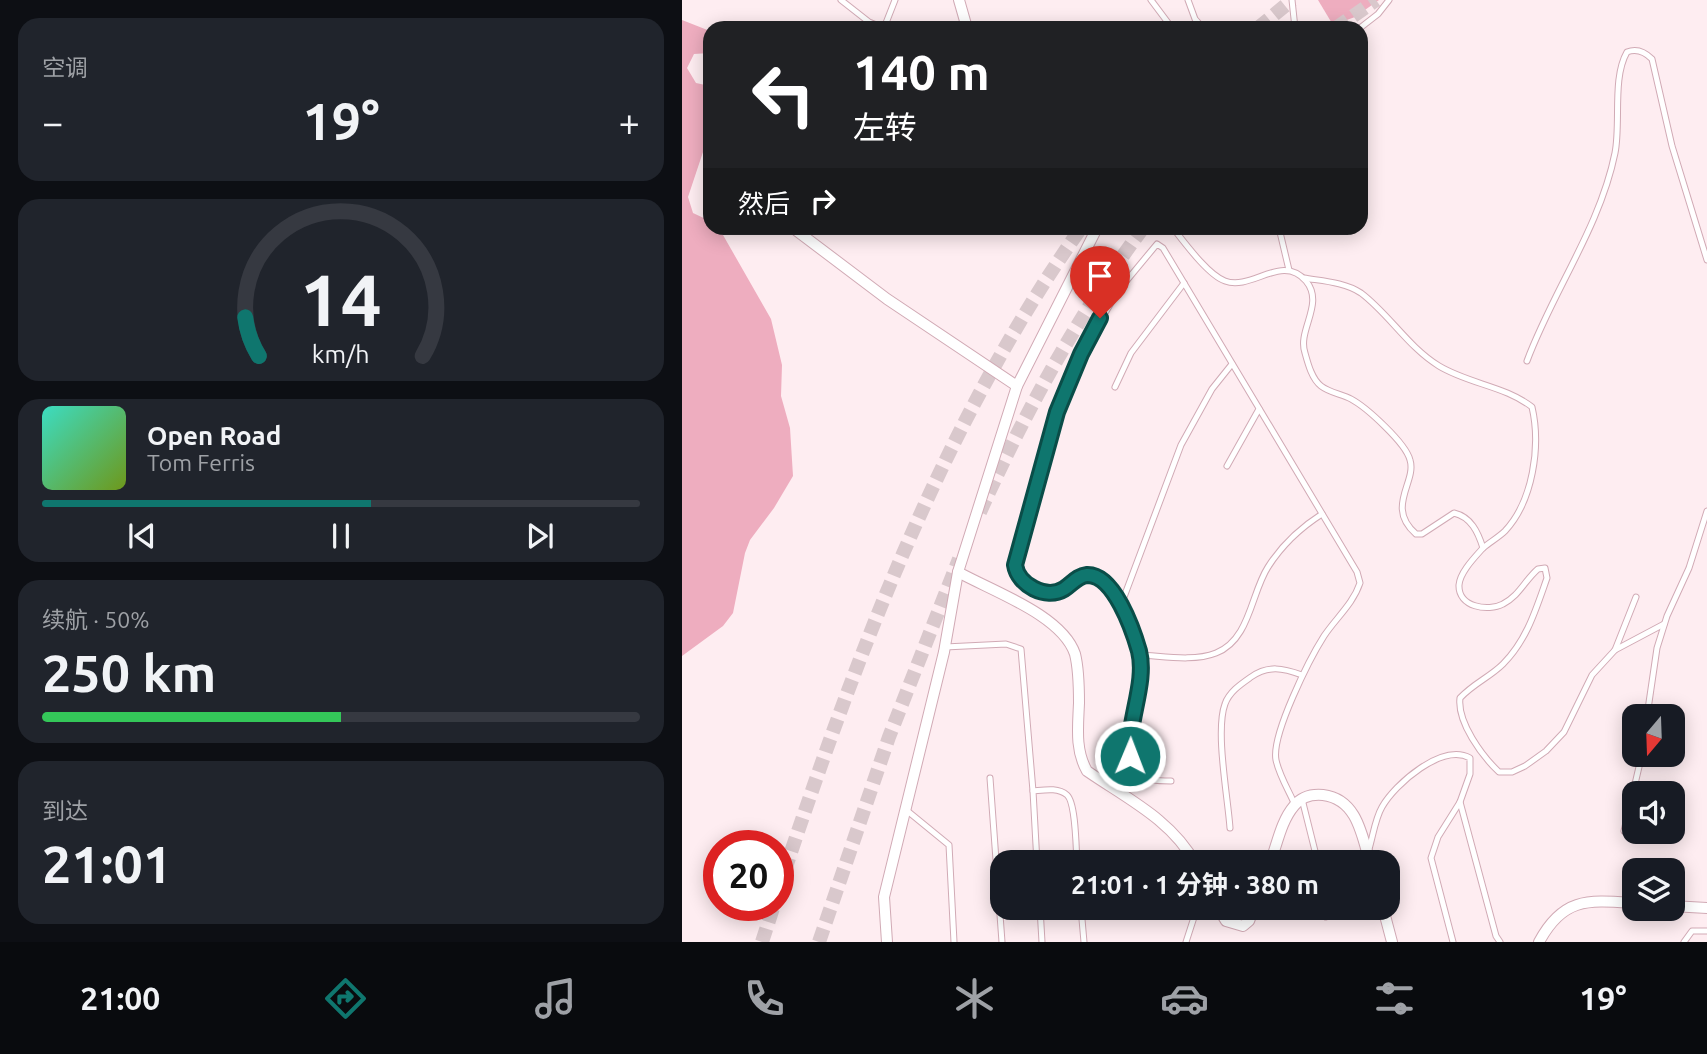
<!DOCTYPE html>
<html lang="zh">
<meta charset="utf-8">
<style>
body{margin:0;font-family:Ubuntu,"Noto Sans SC",sans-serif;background:#20242c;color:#f1f3f6;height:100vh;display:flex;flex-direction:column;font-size:26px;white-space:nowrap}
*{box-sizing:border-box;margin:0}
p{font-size:23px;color:#9ea1a6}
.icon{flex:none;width:38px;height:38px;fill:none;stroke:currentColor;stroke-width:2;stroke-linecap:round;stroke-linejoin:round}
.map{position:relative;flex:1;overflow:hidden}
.panel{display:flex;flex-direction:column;gap:18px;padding:18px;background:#0d0f14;width:682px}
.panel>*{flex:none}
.banner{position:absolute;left:21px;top:21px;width:665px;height:214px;border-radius:21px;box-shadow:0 4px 18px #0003;background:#202124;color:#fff;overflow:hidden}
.needle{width:46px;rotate:199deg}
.tools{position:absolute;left:940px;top:704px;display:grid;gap:14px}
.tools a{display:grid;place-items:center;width:63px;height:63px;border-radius:14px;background:#171b24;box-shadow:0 4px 18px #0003;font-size:35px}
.speed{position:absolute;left:21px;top:830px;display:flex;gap:14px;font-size:35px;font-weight:700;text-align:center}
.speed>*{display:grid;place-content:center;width:91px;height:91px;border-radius:50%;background:#171b24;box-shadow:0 4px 18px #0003;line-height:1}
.speed .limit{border:10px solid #d22;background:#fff;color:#111}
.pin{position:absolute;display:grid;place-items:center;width:60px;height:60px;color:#fff;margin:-72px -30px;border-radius:50% 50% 50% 0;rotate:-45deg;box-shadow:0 0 7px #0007}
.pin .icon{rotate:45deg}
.me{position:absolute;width:77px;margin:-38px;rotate:1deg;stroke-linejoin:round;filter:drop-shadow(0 0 5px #0008)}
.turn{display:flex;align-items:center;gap:24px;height:147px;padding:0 35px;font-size:32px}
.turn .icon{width:91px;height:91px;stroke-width:2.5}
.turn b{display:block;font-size:49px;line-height:60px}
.then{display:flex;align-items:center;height:66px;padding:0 35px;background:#0003;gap:14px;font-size:26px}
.big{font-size:52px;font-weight:700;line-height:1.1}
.panel .tile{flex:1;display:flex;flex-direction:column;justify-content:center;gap:10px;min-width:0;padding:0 24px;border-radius:21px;background:#20242c}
.panel .dial{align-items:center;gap:0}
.dial svg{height:182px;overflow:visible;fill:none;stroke:#363941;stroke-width:7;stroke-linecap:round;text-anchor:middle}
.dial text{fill:#f1f3f6;stroke:none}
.song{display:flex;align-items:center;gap:21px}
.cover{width:84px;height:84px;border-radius:10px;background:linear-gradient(135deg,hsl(170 70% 55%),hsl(80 70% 35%))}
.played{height:7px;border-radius:4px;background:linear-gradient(90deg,#0f766e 55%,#363941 55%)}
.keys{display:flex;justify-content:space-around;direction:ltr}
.heat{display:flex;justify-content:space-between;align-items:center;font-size:38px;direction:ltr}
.charge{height:10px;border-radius:5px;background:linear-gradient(90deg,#34c759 50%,#363941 0)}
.trip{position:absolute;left:308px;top:850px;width:410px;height:70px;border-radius:21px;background:#171b24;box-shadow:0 4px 18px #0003;font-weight:700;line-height:70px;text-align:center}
.tabs{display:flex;height:112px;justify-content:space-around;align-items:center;background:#090b0e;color:#9ea1a6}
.tabs .icon{width:49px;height:49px}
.tabs .selected{color:#0f766e}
.tabs b{font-size:32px;color:#f1f3f6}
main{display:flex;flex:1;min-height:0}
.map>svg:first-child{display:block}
</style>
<main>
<section class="panel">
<div class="tile"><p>空调</p>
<div class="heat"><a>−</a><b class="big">19°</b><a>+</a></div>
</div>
<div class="tile dial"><svg viewBox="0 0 100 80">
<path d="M14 69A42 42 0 1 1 86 69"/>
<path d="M14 69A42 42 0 0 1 8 52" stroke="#0f766e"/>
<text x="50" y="56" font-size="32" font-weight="700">14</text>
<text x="50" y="72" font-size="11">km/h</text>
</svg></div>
<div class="tile">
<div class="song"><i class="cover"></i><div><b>Open Road</b><p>Tom Ferris</p></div></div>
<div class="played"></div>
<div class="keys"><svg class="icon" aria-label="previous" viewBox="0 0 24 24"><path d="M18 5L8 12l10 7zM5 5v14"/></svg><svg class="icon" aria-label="pause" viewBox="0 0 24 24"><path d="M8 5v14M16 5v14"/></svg><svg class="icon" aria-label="next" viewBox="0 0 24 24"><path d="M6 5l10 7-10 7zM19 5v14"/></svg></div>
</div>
<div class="tile"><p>续航 · 50%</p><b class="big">250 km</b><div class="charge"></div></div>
<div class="tile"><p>到达</p><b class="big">21:01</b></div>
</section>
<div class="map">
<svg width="1025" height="942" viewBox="0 0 1025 942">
<rect width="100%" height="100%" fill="#feedf1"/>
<g fill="#eeadbf">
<path d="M636,0H697L673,17L651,25Z"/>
<path d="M0,20L28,31V53L12,54L5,68L14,83L28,86V131L6,197L11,213L28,221V228H37L89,319L100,365L99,396L108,428L111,476L92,508L68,540L63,553L51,613L41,626L0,656Z"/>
</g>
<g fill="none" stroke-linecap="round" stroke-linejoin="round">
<g stroke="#d9c8cc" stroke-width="14" stroke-dasharray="14 7" stroke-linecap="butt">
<path d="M576,28L610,0"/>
<path d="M654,28L694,0"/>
<path d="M298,512C343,412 396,315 461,228"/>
<path d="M96,891C172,662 259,426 399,228"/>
<path d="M80,942L92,905"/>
<path d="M137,942L207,737L277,559"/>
</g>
<defs>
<g id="service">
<path d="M159,0L187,22L202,28L213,0"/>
<path d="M469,0L490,28"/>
<path d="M506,0L513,19L521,28"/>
<path d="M610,0L613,28"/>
<path d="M678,28L696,14L707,0"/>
<path d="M491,228C502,242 526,275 543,281C570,291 600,253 624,281C643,304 615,330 623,353C626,364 630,379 639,386C648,393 660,394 669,399C684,407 724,443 728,460C735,482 703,507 734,534H740L772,513C789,517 796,532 801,548C793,557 778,572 777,585C776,607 806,612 821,604C837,596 843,580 856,569L863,568L865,578C854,609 845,640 821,664C808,677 792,683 778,698C775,722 800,756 817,772H830L843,766L864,751L882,732L910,675L933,650L954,597"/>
<path d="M597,228L607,270"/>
<path d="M622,278C640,281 663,282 679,293C707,314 726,347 757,366C787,384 823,386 850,407C859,446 851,501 823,531C817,537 808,542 801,548"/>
<path d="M845,361C871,291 918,227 933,153C939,123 930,78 945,52C955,48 963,52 970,59L990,146L1025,260"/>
<path d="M433,387L449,353L502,283"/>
<path d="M545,466L577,409"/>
<path d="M439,605L499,445L530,389L550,364"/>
<path d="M263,647L324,644L339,649L351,791"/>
<path d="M933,650L982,624"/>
<path d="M458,655C481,656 511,662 534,653C568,640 569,593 586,567C600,545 618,528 640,514"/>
<path d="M965,716L975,648L985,616L1007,568L1025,511"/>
<path d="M308,778L320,942"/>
<path d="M489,781C477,781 462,781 453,772C436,753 455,710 457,689C459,673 459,656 454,641C447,621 436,587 416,578C398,570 392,585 378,590C359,597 336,584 333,565L375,412L399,354L436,291L475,244L481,248L502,283L675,572L678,583C671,604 654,618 642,636C628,658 589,735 594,760C597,775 607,791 613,805"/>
<path d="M620,799L636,863"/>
<path d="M778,802L814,936L818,942"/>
<path d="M223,809L267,845L272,942"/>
<path d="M548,828C546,798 533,731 543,704C547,692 559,684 569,677C586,665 601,668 620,675"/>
<path d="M942,831L960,754"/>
<path d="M687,849C691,836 693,819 700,807C713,784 760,743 788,758V774L778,802L756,837L749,858L771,942"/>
<path d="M355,863L351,791C362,790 376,787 385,795C394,803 394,849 395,863"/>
<path d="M358,908L360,942"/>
<path d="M399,908L402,942"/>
<path d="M643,908L644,917"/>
<path d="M504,942L515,908"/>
<path d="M1002,942L1010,931H1025"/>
</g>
<g id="minor">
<path d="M277,0L285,28"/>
<path d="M111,228L205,299L335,386"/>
<path d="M415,228L335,386L276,572C310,591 380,615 393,654C397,670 397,687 397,703C396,727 393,750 405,771C444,798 490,820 513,863"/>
<path d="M588,863C595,845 599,821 612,806C619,797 630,794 641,795C675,799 680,835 688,863"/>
<path d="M990,906L1025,908"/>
<path d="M536,908L544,921L561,926L567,921L572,908"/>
<path d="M701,908L710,942"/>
<path d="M205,942L202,897L262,652L276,572"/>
<path d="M857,942C881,897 906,900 952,903"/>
</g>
</defs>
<use href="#service" stroke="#d1aab5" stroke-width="7"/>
<use href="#minor" stroke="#d1aab5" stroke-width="12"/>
<use href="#service" stroke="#fff" stroke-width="5"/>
<use href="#minor" stroke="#fff" stroke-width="10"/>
</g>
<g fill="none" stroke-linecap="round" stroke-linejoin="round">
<defs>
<path id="route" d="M418,318L399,354L375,412L333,565C336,585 364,600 382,589C390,584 395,576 405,575C432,574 451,630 457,651C465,683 445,721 448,756"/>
</defs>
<use href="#route" stroke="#0a4d48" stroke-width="18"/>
<use href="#route" stroke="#0f766e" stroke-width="12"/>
</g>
</svg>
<div class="tools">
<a><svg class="needle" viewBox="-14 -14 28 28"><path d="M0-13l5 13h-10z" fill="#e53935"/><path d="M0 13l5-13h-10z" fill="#9ea1a6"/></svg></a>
<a><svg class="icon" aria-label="sound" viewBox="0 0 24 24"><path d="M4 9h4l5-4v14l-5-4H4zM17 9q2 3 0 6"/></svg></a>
<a><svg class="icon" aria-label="layers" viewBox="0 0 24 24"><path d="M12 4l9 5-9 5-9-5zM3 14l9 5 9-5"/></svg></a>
</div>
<div class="speed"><div class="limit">20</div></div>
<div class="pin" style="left:418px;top:318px;background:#d93025"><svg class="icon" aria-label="arrive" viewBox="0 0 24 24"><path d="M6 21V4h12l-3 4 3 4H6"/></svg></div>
<svg class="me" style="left:448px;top:756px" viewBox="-20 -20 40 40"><circle r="17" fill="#0f766e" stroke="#fff" stroke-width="3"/><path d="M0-11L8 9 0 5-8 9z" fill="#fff"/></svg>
<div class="trip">21:01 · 1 分钟 · 380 m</div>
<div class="banner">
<div class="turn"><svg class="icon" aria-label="left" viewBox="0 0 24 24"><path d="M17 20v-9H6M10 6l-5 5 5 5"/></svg><div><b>140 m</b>左转</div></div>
<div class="then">然后<svg class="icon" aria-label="right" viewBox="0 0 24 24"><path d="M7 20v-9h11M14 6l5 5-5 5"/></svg></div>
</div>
</div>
</main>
<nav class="tabs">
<b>21:00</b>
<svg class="icon selected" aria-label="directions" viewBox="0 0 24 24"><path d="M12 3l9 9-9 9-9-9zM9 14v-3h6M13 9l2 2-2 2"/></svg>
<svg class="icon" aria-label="music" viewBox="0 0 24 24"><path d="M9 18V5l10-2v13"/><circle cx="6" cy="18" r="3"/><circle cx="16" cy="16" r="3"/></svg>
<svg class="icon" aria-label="phone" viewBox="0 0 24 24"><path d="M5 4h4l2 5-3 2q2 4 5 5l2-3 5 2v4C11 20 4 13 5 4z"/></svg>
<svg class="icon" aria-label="climate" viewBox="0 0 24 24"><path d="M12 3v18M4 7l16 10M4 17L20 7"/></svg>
<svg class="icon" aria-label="car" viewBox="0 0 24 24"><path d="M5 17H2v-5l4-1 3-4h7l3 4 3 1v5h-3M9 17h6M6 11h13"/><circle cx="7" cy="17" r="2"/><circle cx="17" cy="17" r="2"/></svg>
<svg class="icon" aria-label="filters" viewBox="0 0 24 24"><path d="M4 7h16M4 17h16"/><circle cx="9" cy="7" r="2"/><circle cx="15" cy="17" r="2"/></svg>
<b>19°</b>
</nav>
